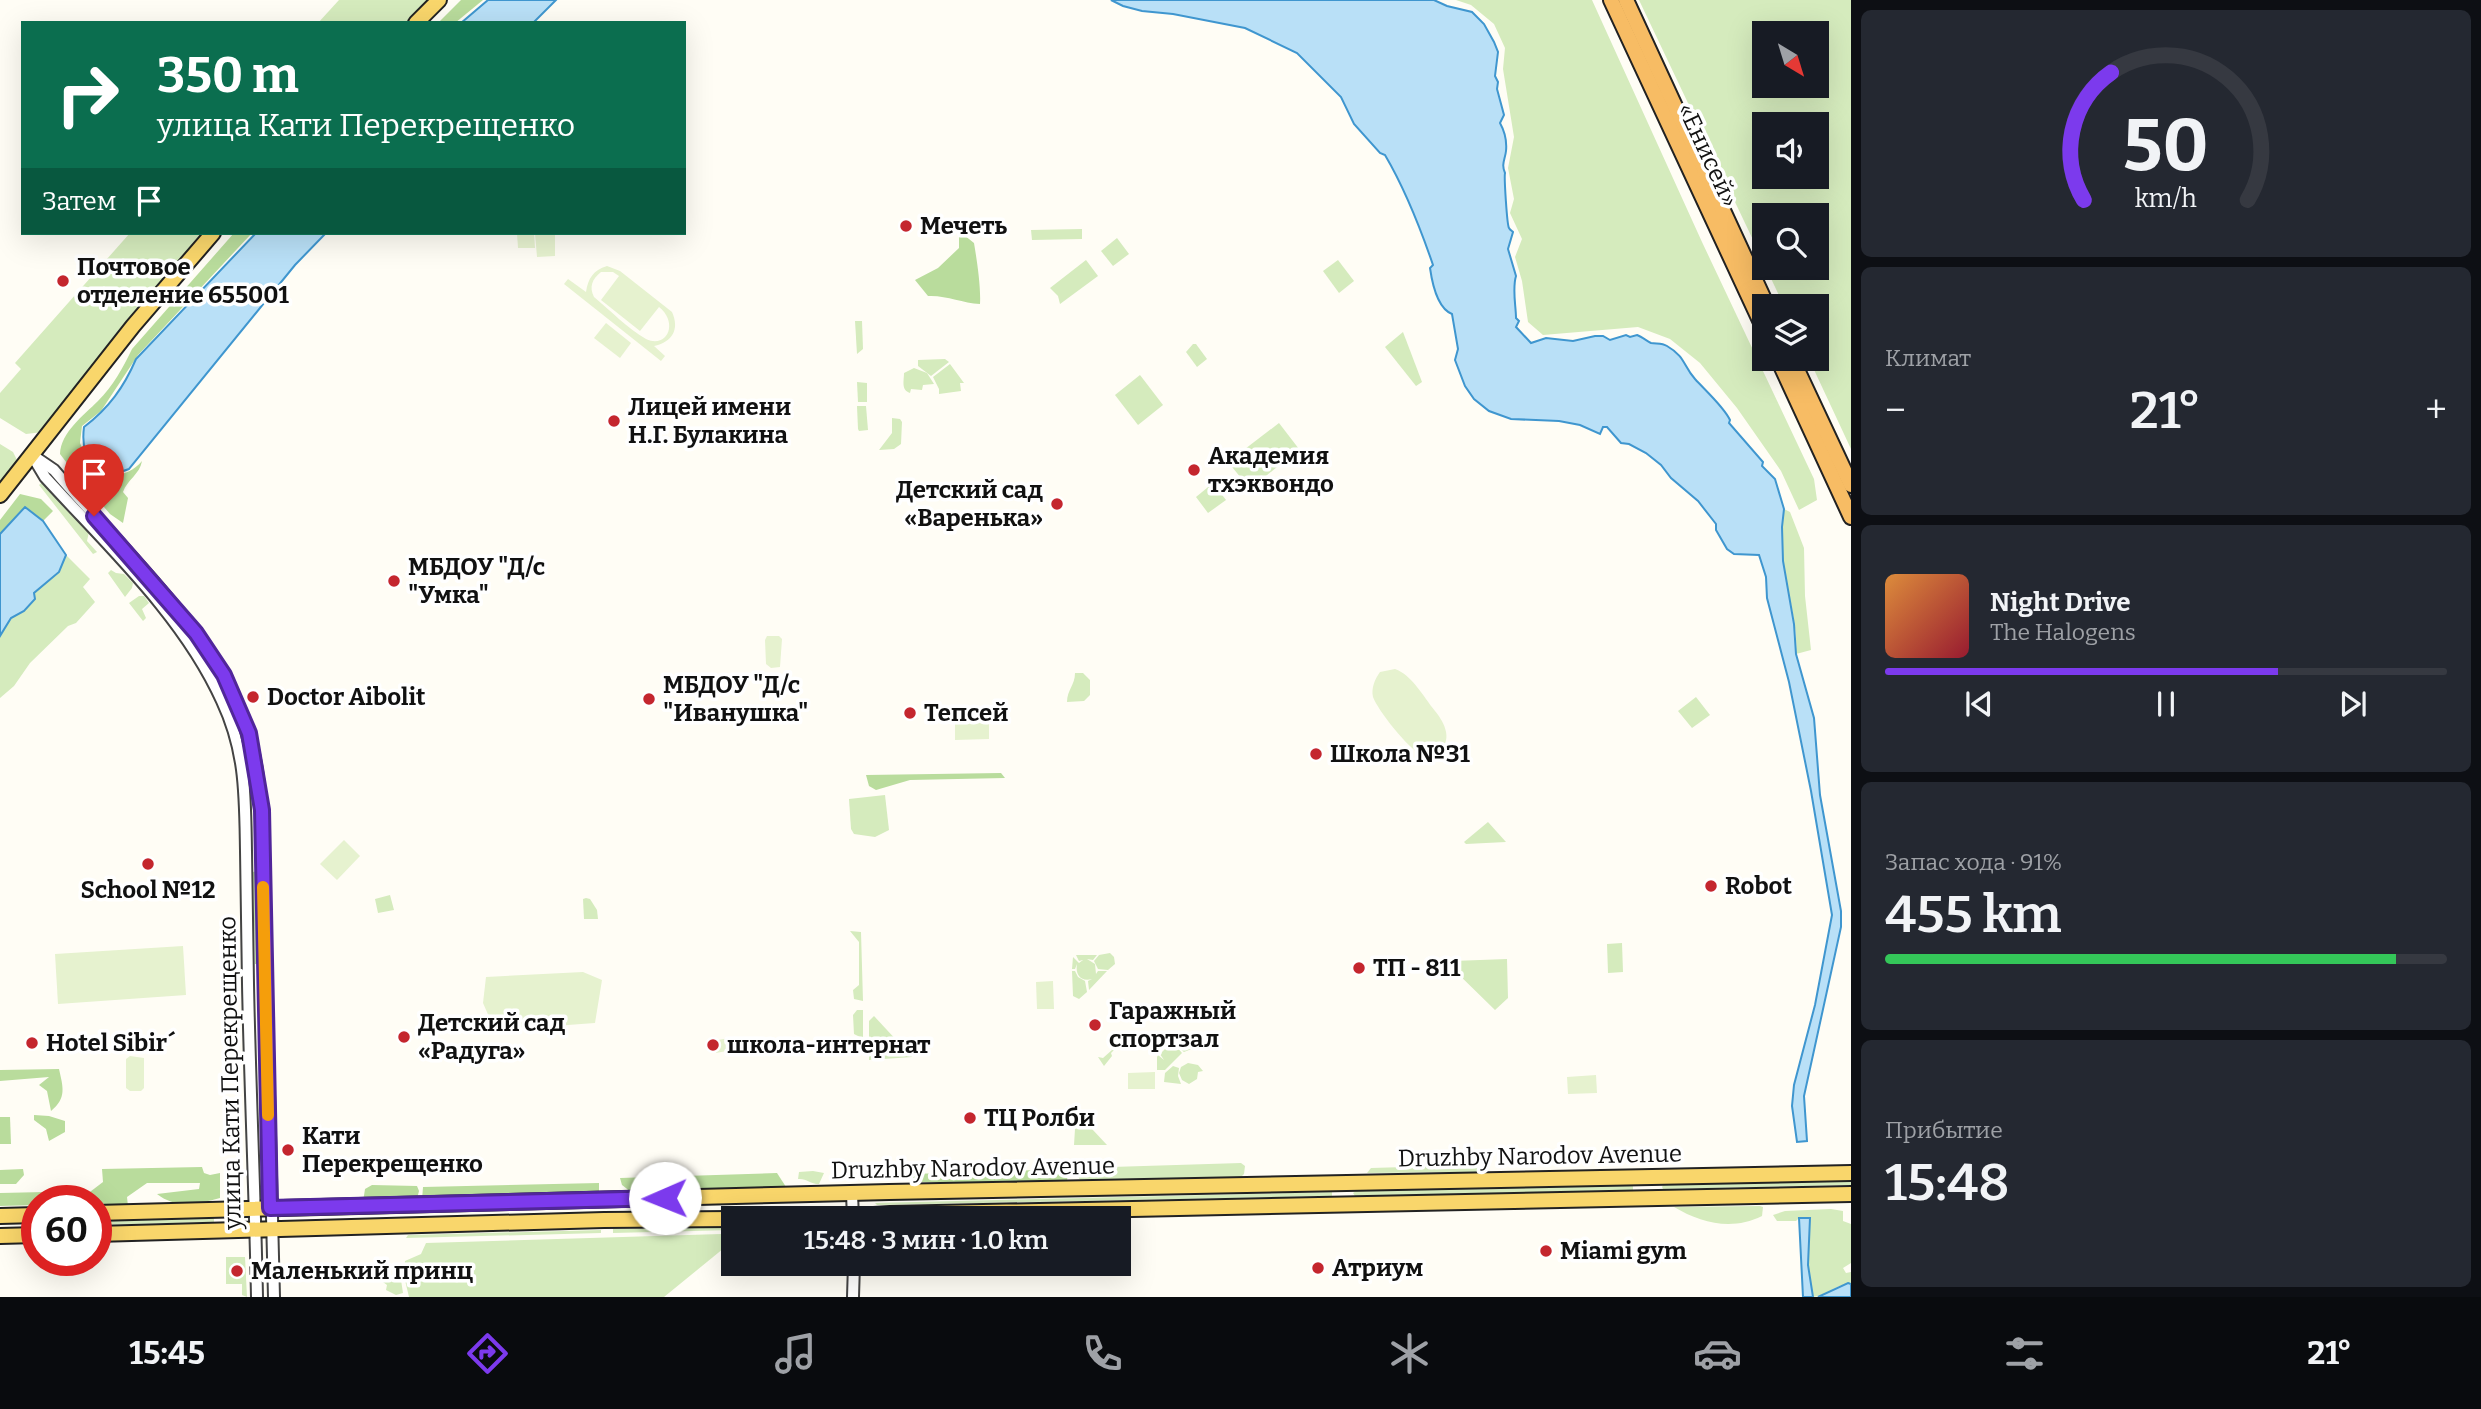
<!DOCTYPE html>
<html lang="ru">
<meta charset="utf-8">
<style>
body{margin:0;font-family:Bitter,serif;background:#242831;color:#f1f3f6;height:100vh;display:flex;flex-direction:column;font-size:26px;white-space:nowrap}
*{box-sizing:border-box;margin:0}
p{font-size:23px;color:#9ea1a6}
.icon{flex:none;width:38px;height:38px;fill:none;stroke:currentColor;stroke-width:2;stroke-linecap:round;stroke-linejoin:round}
.map{position:relative;flex:1;overflow:hidden}
.sheet{display:flex;flex-direction:column;gap:10px;padding:10px;background:#0d0f14;width:630px}
.sheet>*{flex:none}
.top-card{position:absolute;left:21px;top:21px;width:665px;height:214px;border-radius:0px;box-shadow:0 7px 28px #0002;background:#0b6e4f;color:#fff;overflow:hidden}
.needle{width:46px;rotate:142deg}
.tools{position:absolute;left:1752px;top:21px;display:grid;gap:14px}
.tools a{display:grid;place-items:center;width:77px;height:77px;border-radius:0px;background:#171b24;box-shadow:0 7px 28px #0002;font-size:35px}
.speed{position:absolute;left:21px;top:1185px;display:flex;gap:14px;font-size:35px;font-weight:700;text-align:center}
.speed>*{display:grid;place-content:center;width:91px;height:91px;border-radius:50%;background:#171b24;box-shadow:0 7px 28px #0002;line-height:1}
.speed .limit{border:10px solid #d22;background:#fff;color:#111}
.pin{position:absolute;display:grid;place-items:center;width:60px;height:60px;color:#fff;margin:-72px -30px;border-radius:50% 50% 50% 0;rotate:-45deg;box-shadow:0 0 7px #0007}
.pin .icon{rotate:45deg}
.me{position:absolute;width:77px;margin:-38px;rotate:269deg;stroke-linejoin:round;filter:drop-shadow(0 0 5px #0008)}
.turn{display:flex;align-items:center;gap:24px;height:147px;padding:0 21px;font-size:32px}
.turn .icon{width:91px;height:91px;stroke-width:2.5}
.turn b{display:block;font-size:49px;line-height:60px}
.then{display:flex;align-items:center;height:66px;padding:0 21px;background:#0003;gap:14px;font-size:26px}
.big{font-size:52px;font-weight:600;line-height:1.1}
.sheet .widget{flex:1;display:flex;flex-direction:column;justify-content:center;gap:10px;min-width:0;padding:0 24px;border-radius:10px;background:#242831}
.sheet .dial{align-items:center;gap:0}
.dial svg{height:182px;overflow:visible;fill:none;stroke:#363941;stroke-width:7;stroke-linecap:round;text-anchor:middle}
.dial text{fill:#f1f3f6;stroke:none}
.song{display:flex;align-items:center;gap:21px}
.cover{width:84px;height:84px;border-radius:10px;background:linear-gradient(135deg,hsl(30 70% 55%),hsl(350 70% 35%))}
.played{height:7px;border-radius:4px;background:linear-gradient(90deg,#7c3aed 70%,#363941 70%)}
.keys{display:flex;justify-content:space-around;direction:ltr}
.heat{display:flex;justify-content:space-between;align-items:center;font-size:38px;direction:ltr}
.charge{height:10px;border-radius:5px;background:linear-gradient(90deg,#34c759 91%,#363941 0)}
.trip{position:absolute;left:721px;top:1206px;width:410px;height:70px;border-radius:0px;background:#171b24;box-shadow:0 7px 28px #0002;font-weight:600;line-height:70px;text-align:center}
.menu{display:flex;height:112px;justify-content:space-around;align-items:center;background:#090b0e;color:#9ea1a6}
.menu .icon{width:49px;height:49px}
.menu .selected{color:#7c3aed}
.menu b{font-size:32px;color:#f1f3f6}
main{display:flex;flex:1;min-height:0}
.map>svg:first-child{display:block}
</style>
<main>
<div class="map">
<svg width="1851" height="1297" viewBox="0 0 1851 1297">
<rect width="100%" height="100%" fill="#fffdf5"/>
<g fill="#d5ebbd" fill-rule="evenodd">
<path d="M339,0H430L407,23H318Z"/>
<path d="M1456,0H1592L1702,242L1814,479L1817,500L1799,510L1781,471L1737,408L1700,363L1670,339L1638,327L1543,335L1528,322L1522,281L1515,257L1522,239L1510,213L1514,199L1508,168L1514,137L1503,69L1505,48L1494,24L1471,5Z"/>
<path d="M1639,0H1851V449L1809,359H1816V306H1784L1766,268H1816V215H1764V263ZM1816,33V86H1764V33ZM1816,124V177H1764V124Z"/>
<path d="M1082,229V239L1032,240L1031,230Z"/>
<path d="M130,233H205L43,432L26,434L0,418V393L21,369L15,363Z"/>
<path d="M1117,238L1129,254L1113,266L1101,251Z"/>
<path d="M1086,260L1098,276L1060,304L1058,296L1050,288Z"/>
<path d="M1338,260L1354,281L1339,293L1323,271Z"/>
<path d="M855,321H862L863,349L857,354Z"/>
<path d="M1403,332L1422,382L1416,386L1385,347Z"/>
<path d="M1193,344H1196L1207,359L1197,367L1186,352Z"/>
<path d="M945,359L949,362L931,376L918,366V360Z"/>
<path d="M950,364L964,383H960L961,391L939,394V389L933,377Z"/>
<path d="M914,368L927,373L934,384L923,385L922,390L911,389L910,393C901,390 904,381 904,373Z"/>
<path d="M1140,375L1163,405L1138,425L1115,395Z"/>
<path d="M857,382L867,383V402H858Z"/>
<path d="M857,406H866L868,430L859,431L858,429Z"/>
<path d="M892,418L900,419L902,422L901,444L894,449L879,450L892,433Z"/>
<path d="M1279,423L1299,449L1250,489L1228,462Z"/>
<path d="M0,444L13,452L17,460L15,466L0,487Z"/>
<path d="M44,481L89,532L87,541L97,552L93,554L39,485Z"/>
<path d="M1213,483L1226,500L1208,513L1196,497Z"/>
<path d="M1784,509L1790,512L1804,548L1805,596L1811,650L1796,654C1798,628 1790,601 1785,576C1781,554 1781,531 1784,509Z"/>
<path d="M66,555L90,579L83,587L95,602L76,623L68,626L30,663L14,686L0,698V636L11,618L24,611L34,593L59,572Z"/>
<path d="M111,570L116,573L124,574L133,583L132,588L125,597L108,573Z"/>
<path d="M139,596H144L149,603L142,609L146,618L143,621L129,603Z"/>
<path d="M1075,673H1083L1090,680V695L1084,701L1067,702C1067,690 1075,685 1075,673Z"/>
<path d="M1696,697L1710,715L1692,728L1678,711Z"/>
<path d="M885,795L889,830L875,837L854,834L851,829L849,799Z"/>
<path d="M1488,822L1506,842L1466,844L1464,842Z"/>
<path d="M390,895L394,910L378,913L375,899Z"/>
<path d="M586,898L590,899L597,910L598,919H584L583,899Z"/>
<path d="M850,931L861,932L863,1001L854,999L853,990L859,985V942Z"/>
<path d="M1622,943L1623,972L1608,973L1607,944Z"/>
<path d="M1110,953L1114,957L1115,964L1108,970L1098,969L1094,961L1099,955Z"/>
<path d="M1076,955H1097L1093,960L1087,959L1095,964L1096,974L1098,971H1107L1089,990L1088,981L1092,979C1081,982 1075,975 1077,964L1075,969H1072L1073,957L1079,963L1083,960L1079,961Z"/>
<path d="M1507,959L1508,998L1495,1010L1449,965H1453V961Z"/>
<path d="M1072,971H1075L1078,977L1085,981L1087,992L1079,999L1073,996Z"/>
<path d="M857,1010H863V1043L860,1037L854,1034L853,1015Z"/>
<path d="M874,1016L912,1057L869,1060V1021Z"/>
<path d="M1118,1037L1123,1041L1111,1053L1112,1056L1104,1066L1098,1057L1103,1058L1112,1050L1109,1046Z"/>
<path d="M1175,1039L1184,1046L1204,1043L1205,1045L1201,1049L1194,1048L1184,1052L1176,1046L1182,1053L1165,1070H1157V1057L1158,1055L1164,1060L1160,1054Z"/>
<path d="M1188,1063L1198,1065L1203,1071L1198,1072L1197,1079L1189,1084L1182,1080L1179,1073L1181,1067Z"/>
<path d="M1173,1066L1179,1068L1178,1076L1181,1084L1164,1082L1165,1073Z"/>
<path d="M1076,1112L1107,1145H1074Z"/>
<path d="M1241,1163L1245,1166L1244,1174L1241,1177L1081,1181L1075,1173L1079,1168Z"/>
<path d="M1475,1165L1485,1172L1367,1173L1371,1168Z"/>
<path d="M813,1171L824,1173L819,1184C810,1184 806,1178 798,1179L799,1172Z"/>
<path d="M1851,1181V1185L1663,1189L1662,1187L1663,1185Z"/>
<path d="M1633,1185V1190L1355,1196L1353,1193L1356,1191Z"/>
<path d="M1332,1192V1196L877,1205L875,1203Z"/>
<path d="M1760,1206L1763,1207L1762,1216C1732,1231 1701,1223 1674,1207Z"/>
<path d="M1831,1209L1843,1211V1221L1851,1224V1263L1843,1268L1846,1273L1851,1272V1284C1836,1283 1826,1296 1813,1297L1808,1265L1810,1232L1799,1218L1796,1221H1777L1773,1215L1785,1211Z"/>
<path d="M214,1217V1222L96,1225V1221Z"/>
<path d="M733,1227V1230L613,1233V1229Z"/>
<path d="M601,1230V1233L406,1238L408,1235Z"/>
<path d="M721,1234L729,1244L664,1297H409L404,1276L405,1261L421,1254L426,1243Z"/>
<path d="M245,1257L247,1297L242,1295V1284H226V1257Z"/>
<path d="M401,1280L403,1293L396,1295L386,1290L387,1285L383,1282Z"/>
</g>
<g fill="#b9dc9c">
<path d="M461,0H483L455,23H438Z"/>
<path d="M959,231L974,243C977,261 981,287 980,304C962,303 946,295 928,296L915,280L938,268L959,248Z"/>
<path d="M234,233H252L138,355L101,411L82,426L80,443L85,455L73,471L60,454C61,432 83,416 98,401C113,386 123,368 132,349Z"/>
<path d="M86,457C97,482 127,479 142,461C140,474 127,480 123,492L128,498L123,523L110,514L74,472Z"/>
<path d="M20,494L41,499L53,511L43,521L25,507L0,534V520Z"/>
<path d="M1001,773L1005,778L910,780L876,790L869,786L866,775Z"/>
<path d="M257,871L260,964H255L253,872Z"/>
<path d="M59,1069C63,1087 67,1098 51,1111L47,1091L39,1085L49,1077L0,1081V1070Z"/>
<path d="M34,1115L49,1116L65,1121V1132L49,1141L46,1129L34,1120Z"/>
<path d="M0,1117H10L11,1144H0Z"/>
<path d="M202,1167L204,1173L210,1175L220,1173V1198C198,1204 176,1209 157,1194L199,1189L200,1183H147L127,1197L128,1206C111,1206 97,1203 82,1198L103,1182L102,1169Z"/>
<path d="M23,1169L24,1175L16,1184H0V1170Z"/>
<path d="M1068,1169L1067,1182H913V1174Z"/>
<path d="M777,1173L788,1190L631,1192L622,1185L620,1178Z"/>
<path d="M599,1183V1195L422,1200L423,1187Z"/>
<path d="M372,1185L417,1186L419,1191L417,1199L363,1202L365,1189Z"/>
<path d="M45,1192L64,1194V1200H37V1205L0,1206V1193Z"/>
</g>
<g fill="#e6f2cf" fill-rule="evenodd">
<path d="M517,233H534L535,248H518Z"/>
<path d="M535,233H555V256L537,257Z"/>
<path d="M607,266L620,271L672,312C680,330 672,342 654,346L665,356L661,361L564,284L568,279L586,292C588,279 593,270 607,266ZM601,272H613L619,276L601,300L640,331L659,307C679,323 667,349 646,339C628,329 610,310 594,297C589,287 592,279 601,272Z"/>
<path d="M606,323L631,343L620,358L594,338Z"/>
<path d="M767,636H779L782,639L780,667L771,668L766,664L765,640Z"/>
<path d="M1395,669C1412,675 1423,696 1435,711C1445,723 1454,742 1437,752C1432,755 1427,756 1421,754C1409,750 1377,709 1373,697C1371,688 1375,679 1380,672Z"/>
<path d="M989,719V739L955,740V720Z"/>
<path d="M344,840L360,856L337,880L320,864Z"/>
<path d="M183,946L186,995L58,1004L55,954Z"/>
<path d="M583,972L602,980L595,1023L513,1029L490,1019L483,1003L486,977Z"/>
<path d="M1053,981L1054,1009H1037L1036,982Z"/>
<path d="M734,1037L737,1049L716,1053L713,1041Z"/>
<path d="M130,1056L144,1058V1088L141,1091H130L126,1088V1059Z"/>
<path d="M1155,1072V1089H1128V1073Z"/>
<path d="M1596,1075L1597,1093L1568,1094L1567,1077Z"/>
</g>
<g fill="#b9e0f7" stroke="#3f96cf" stroke-width="2">
<path d="M488,0H556L533,23H461Z"/>
<path d="M1111,0H1434L1447,6L1472,12L1484,24L1494,42L1498,52L1495,76L1498,82L1497,89L1504,115L1500,123C1505,132 1507,141 1506,151C1505,160 1501,164 1505,173C1504,177 1507,225 1509,228C1510,230 1512,231 1513,232L1508,249L1516,276C1512,289 1516,306 1516,318L1519,321L1516,327L1531,343L1546,338L1573,341L1595,336H1603L1610,340L1626,335L1630,337L1637,335C1642,337 1647,341 1651,343C1657,344 1662,343 1667,346C1686,357 1683,366 1695,379C1705,390 1724,407 1730,420L1729,423L1763,462L1762,466L1775,479L1784,509L1782,527L1783,561L1794,624L1796,654L1814,718L1820,795L1841,911V927L1804,1096L1807,1141L1797,1142L1792,1106L1794,1085L1815,1005L1832,915L1811,791L1789,682L1767,598L1766,577L1759,555L1734,554L1727,549L1716,530V524L1698,501L1671,478L1661,465L1646,453L1629,444L1621,443L1607,427H1603L1600,434L1580,425L1559,421L1511,419L1489,411L1474,399L1465,386L1455,360L1458,349L1452,314C1437,308 1432,282 1430,268L1433,265C1420,227 1405,189 1385,155L1380,153L1354,124L1341,97L1297,53L1245,28L1173,14L1142,11L1123,6Z"/>
<path d="M256,233H326L295,265L129,469C96,482 80,458 84,427C109,408 124,387 136,359Z"/>
<path d="M25,507L43,521L66,555L59,572L34,593L35,599L24,611L11,618L0,636V534Z"/>
<path d="M1799,1218H1810L1808,1265L1813,1297H1803Z"/>
<path d="M1848,1283L1851,1284V1297H1818Z"/>
</g>
<g fill="none" stroke-linecap="round" stroke-linejoin="round">
<defs>
<g id="tertiary">
<path d="M32,455L54,470C122,550 213,629 248,731C256,755 259,784 262,810L274,1297"/>
<path d="M33,457L45,477C107,545 184,616 222,701C246,752 245,796 246,851C247,895 247,940 248,984C250,1088 255,1193 257,1297"/>
<path d="M852,1194L853,1218"/>
<path d="M853,1297L854,1264"/>
</g>
<g id="primary">
<path d="M416,23L439,0"/>
<path d="M0,495L133,326L213,233"/>
<path d="M96,1213L889,1192L1851,1173"/>
<path d="M0,1216L37,1215"/>
<path d="M824,1218L890,1214L1851,1194"/>
<path d="M96,1234L604,1220L733,1219"/>
<path d="M0,1236L37,1235"/>
</g>
<g id="trunk">
<path d="M1611,0L1764,329"/>
<path d="M1626,0L1767,306"/>
<path d="M1778,359L1851,517"/>
<path d="M1792,359L1851,485"/>
</g>
</defs>
<use href="#tertiary" stroke="#444" stroke-width="14"/>
<use href="#primary" stroke="#222" stroke-width="18"/>
<use href="#trunk" stroke="#222" stroke-width="18"/>
<use href="#tertiary" stroke="#fff" stroke-width="10"/>
<use href="#primary" stroke="#f9d66b" stroke-width="14"/>
<use href="#trunk" stroke="#f7bc64" stroke-width="14"/>
</g>
<g fill="none" stroke-linecap="round" stroke-linejoin="round">
<defs>
<path id="route" d="M94,516L196,633L224,675L249,733L262,810L270,1208L665,1198"/>
</defs>
<use href="#route" stroke="#51269a" stroke-width="18"/>
<use href="#route" stroke="#7c3aed" stroke-width="12"/>
<path stroke="#f59e0b" stroke-width="12" d="M263,887L268,1115"/>
</g>
<g fill="#c4262e" stroke="#fff" stroke-width="2.5">
<circle cx="906" cy="226" r="7"/>
<circle cx="63" cy="281" r="7"/>
<circle cx="614" cy="421" r="7"/>
<circle cx="1194" cy="470" r="7"/>
<circle cx="1057" cy="504" r="7"/>
<circle cx="394" cy="581" r="7"/>
<circle cx="253" cy="697" r="7"/>
<circle cx="649" cy="699" r="7"/>
<circle cx="910" cy="713" r="7"/>
<circle cx="1316" cy="754" r="7"/>
<circle cx="148" cy="864" r="7"/>
<circle cx="1711" cy="886" r="7"/>
<circle cx="1359" cy="968" r="7"/>
<circle cx="1095" cy="1025" r="7"/>
<circle cx="404" cy="1037" r="7"/>
<circle cx="32" cy="1043" r="7"/>
<circle cx="713" cy="1045" r="7"/>
<circle cx="970" cy="1118" r="7"/>
<circle cx="288" cy="1150" r="7"/>
<circle cx="1546" cy="1251" r="7"/>
<circle cx="1318" cy="1268" r="7"/>
<circle cx="237" cy="1271" r="7"/>
</g>
<g text-anchor="middle" dominant-baseline="central" stroke-width="7" stroke-linejoin="round" paint-order="stroke">
<g font-size="24" fill="#111" stroke="#fff">
<text transform="translate(1708 155) rotate(65)">«Енисей»</text>
<text transform="translate(230 1073) rotate(-91)">улица Кати Перекрещенко</text>
<text transform="translate(1540 1156) rotate(-1)">Druzhby Narodov Avenue</text>
<text transform="translate(973 1168) rotate(-1)">Druzhby Narodov Avenue</text>
</g>
<g font-size="24" font-weight="bold" fill="#111" stroke="#fff" text-anchor="start">
<text x="920" y="226">Мечеть</text>
<text x="77" y="267">Почтовое<tspan x="77" dy="28">отделение 655001</tspan></text>
<text x="628" y="407">Лицей имени<tspan x="628" dy="28">Н.Г. Булакина</tspan></text>
<text x="1208" y="456">Академия<tspan x="1208" dy="28">тхэквондо</tspan></text>
<text x="1043" y="490" text-anchor="end">Детский сад<tspan x="1043" dy="28">«Варенька»</tspan></text>
<text x="408" y="567">МБДОУ "Д/с<tspan x="408" dy="28">"Умка"</tspan></text>
<text x="663" y="685">МБДОУ "Д/с<tspan x="663" dy="28">"Иванушка"</tspan></text>
<text x="267" y="697">Doctor Aibolit</text>
<text x="924" y="713">Тепсей</text>
<text x="1330" y="754">Школа №31</text>
<text x="1725" y="886">Robot</text>
<text x="148" y="890" text-anchor="middle">School №12</text>
<text x="1373" y="968">ТП - 811</text>
<text x="1109" y="1011">Гаражный<tspan x="1109" dy="28">спортзал</tspan></text>
<text x="418" y="1023">Детский сад<tspan x="418" dy="28">«Радуга»</tspan></text>
<text x="46" y="1043">Hotel Sibir´</text>
<text x="727" y="1045">школа-интернат</text>
<text x="984" y="1118">ТЦ Ролби</text>
<text x="302" y="1136">Кати<tspan x="302" dy="28">Перекрещенко</tspan></text>
<text x="1560" y="1251">Miami gym</text>
<text x="1332" y="1268">Атриум</text>
<text x="251" y="1271">Маленький принц</text>
</g>
</g>
</svg>
<div class="tools">
<a><svg class="needle" viewBox="-14 -14 28 28"><path d="M0-13l5 13h-10z" fill="#e53935"/><path d="M0 13l5-13h-10z" fill="#9ea1a6"/></svg></a>
<a><svg class="icon" aria-label="sound" viewBox="0 0 24 24"><path d="M4 9h4l5-4v14l-5-4H4zM17 9q2 3 0 6"/></svg></a>
<a><svg class="icon" aria-label="search" viewBox="0 0 24 24"><circle cx="10" cy="10" r="6"/><path d="M15 15l6 6"/></svg></a>
<a><svg class="icon" aria-label="layers" viewBox="0 0 24 24"><path d="M12 4l9 5-9 5-9-5zM3 14l9 5 9-5"/></svg></a>
</div>
<div class="speed"><div class="limit">60</div></div>
<div class="pin" style="left:94px;top:516px;background:#d93025"><svg class="icon" aria-label="arrive" viewBox="0 0 24 24"><path d="M6 21V4h12l-3 4 3 4H6"/></svg></div>
<svg class="me" style="left:665px;top:1198px" viewBox="-20 -20 40 40"><circle r="19" fill="#fff"/><path d="M0-13L10 11 0 6-10 11z" fill="#7c3aed"/></svg>
<div class="trip">15:48 · 3 мин · 1.0 km</div>
<div class="top-card">
<div class="turn"><svg class="icon" aria-label="right" viewBox="0 0 24 24"><path d="M7 20v-9h11M14 6l5 5-5 5"/></svg><div><b>350 m</b>улица Кати Перекрещенко</div></div>
<div class="then">Затем<svg class="icon" aria-label="arrive" viewBox="0 0 24 24"><path d="M6 21V4h12l-3 4 3 4H6"/></svg></div>
</div>
</div>
<section class="sheet">
<div class="widget dial"><svg viewBox="0 0 100 80">
<path d="M14 69A42 42 0 1 1 86 69"/>
<path d="M14 69A42 42 0 0 1 26 13" stroke="#7c3aed"/>
<text x="50" y="56" font-size="32" font-weight="700">50</text>
<text x="50" y="72" font-size="11">km/h</text>
</svg></div>
<div class="widget"><p>Климат</p>
<div class="heat"><a>−</a><b class="big">21°</b><a>+</a></div>
</div>
<div class="widget">
<div class="song"><i class="cover"></i><div><b>Night Drive</b><p>The Halogens</p></div></div>
<div class="played"></div>
<div class="keys"><svg class="icon" aria-label="previous" viewBox="0 0 24 24"><path d="M18 5L8 12l10 7zM5 5v14"/></svg><svg class="icon" aria-label="pause" viewBox="0 0 24 24"><path d="M8 5v14M16 5v14"/></svg><svg class="icon" aria-label="next" viewBox="0 0 24 24"><path d="M6 5l10 7-10 7zM19 5v14"/></svg></div>
</div>
<div class="widget"><p>Запас хода · 91%</p><b class="big">455 km</b><div class="charge"></div></div>
<div class="widget"><p>Прибытие</p><b class="big">15:48</b></div>
</section>
</main>
<nav class="menu">
<b>15:45</b>
<svg class="icon selected" aria-label="directions" viewBox="0 0 24 24"><path d="M12 3l9 9-9 9-9-9zM9 14v-3h6M13 9l2 2-2 2"/></svg>
<svg class="icon" aria-label="music" viewBox="0 0 24 24"><path d="M9 18V5l10-2v13"/><circle cx="6" cy="18" r="3"/><circle cx="16" cy="16" r="3"/></svg>
<svg class="icon" aria-label="phone" viewBox="0 0 24 24"><path d="M5 4h4l2 5-3 2q2 4 5 5l2-3 5 2v4C11 20 4 13 5 4z"/></svg>
<svg class="icon" aria-label="climate" viewBox="0 0 24 24"><path d="M12 3v18M4 7l16 10M4 17L20 7"/></svg>
<svg class="icon" aria-label="car" viewBox="0 0 24 24"><path d="M5 17H2v-5l4-1 3-4h7l3 4 3 1v5h-3M9 17h6M6 11h13"/><circle cx="7" cy="17" r="2"/><circle cx="17" cy="17" r="2"/></svg>
<svg class="icon" aria-label="filters" viewBox="0 0 24 24"><path d="M4 7h16M4 17h16"/><circle cx="9" cy="7" r="2"/><circle cx="15" cy="17" r="2"/></svg>
<b>21°</b>
</nav>
